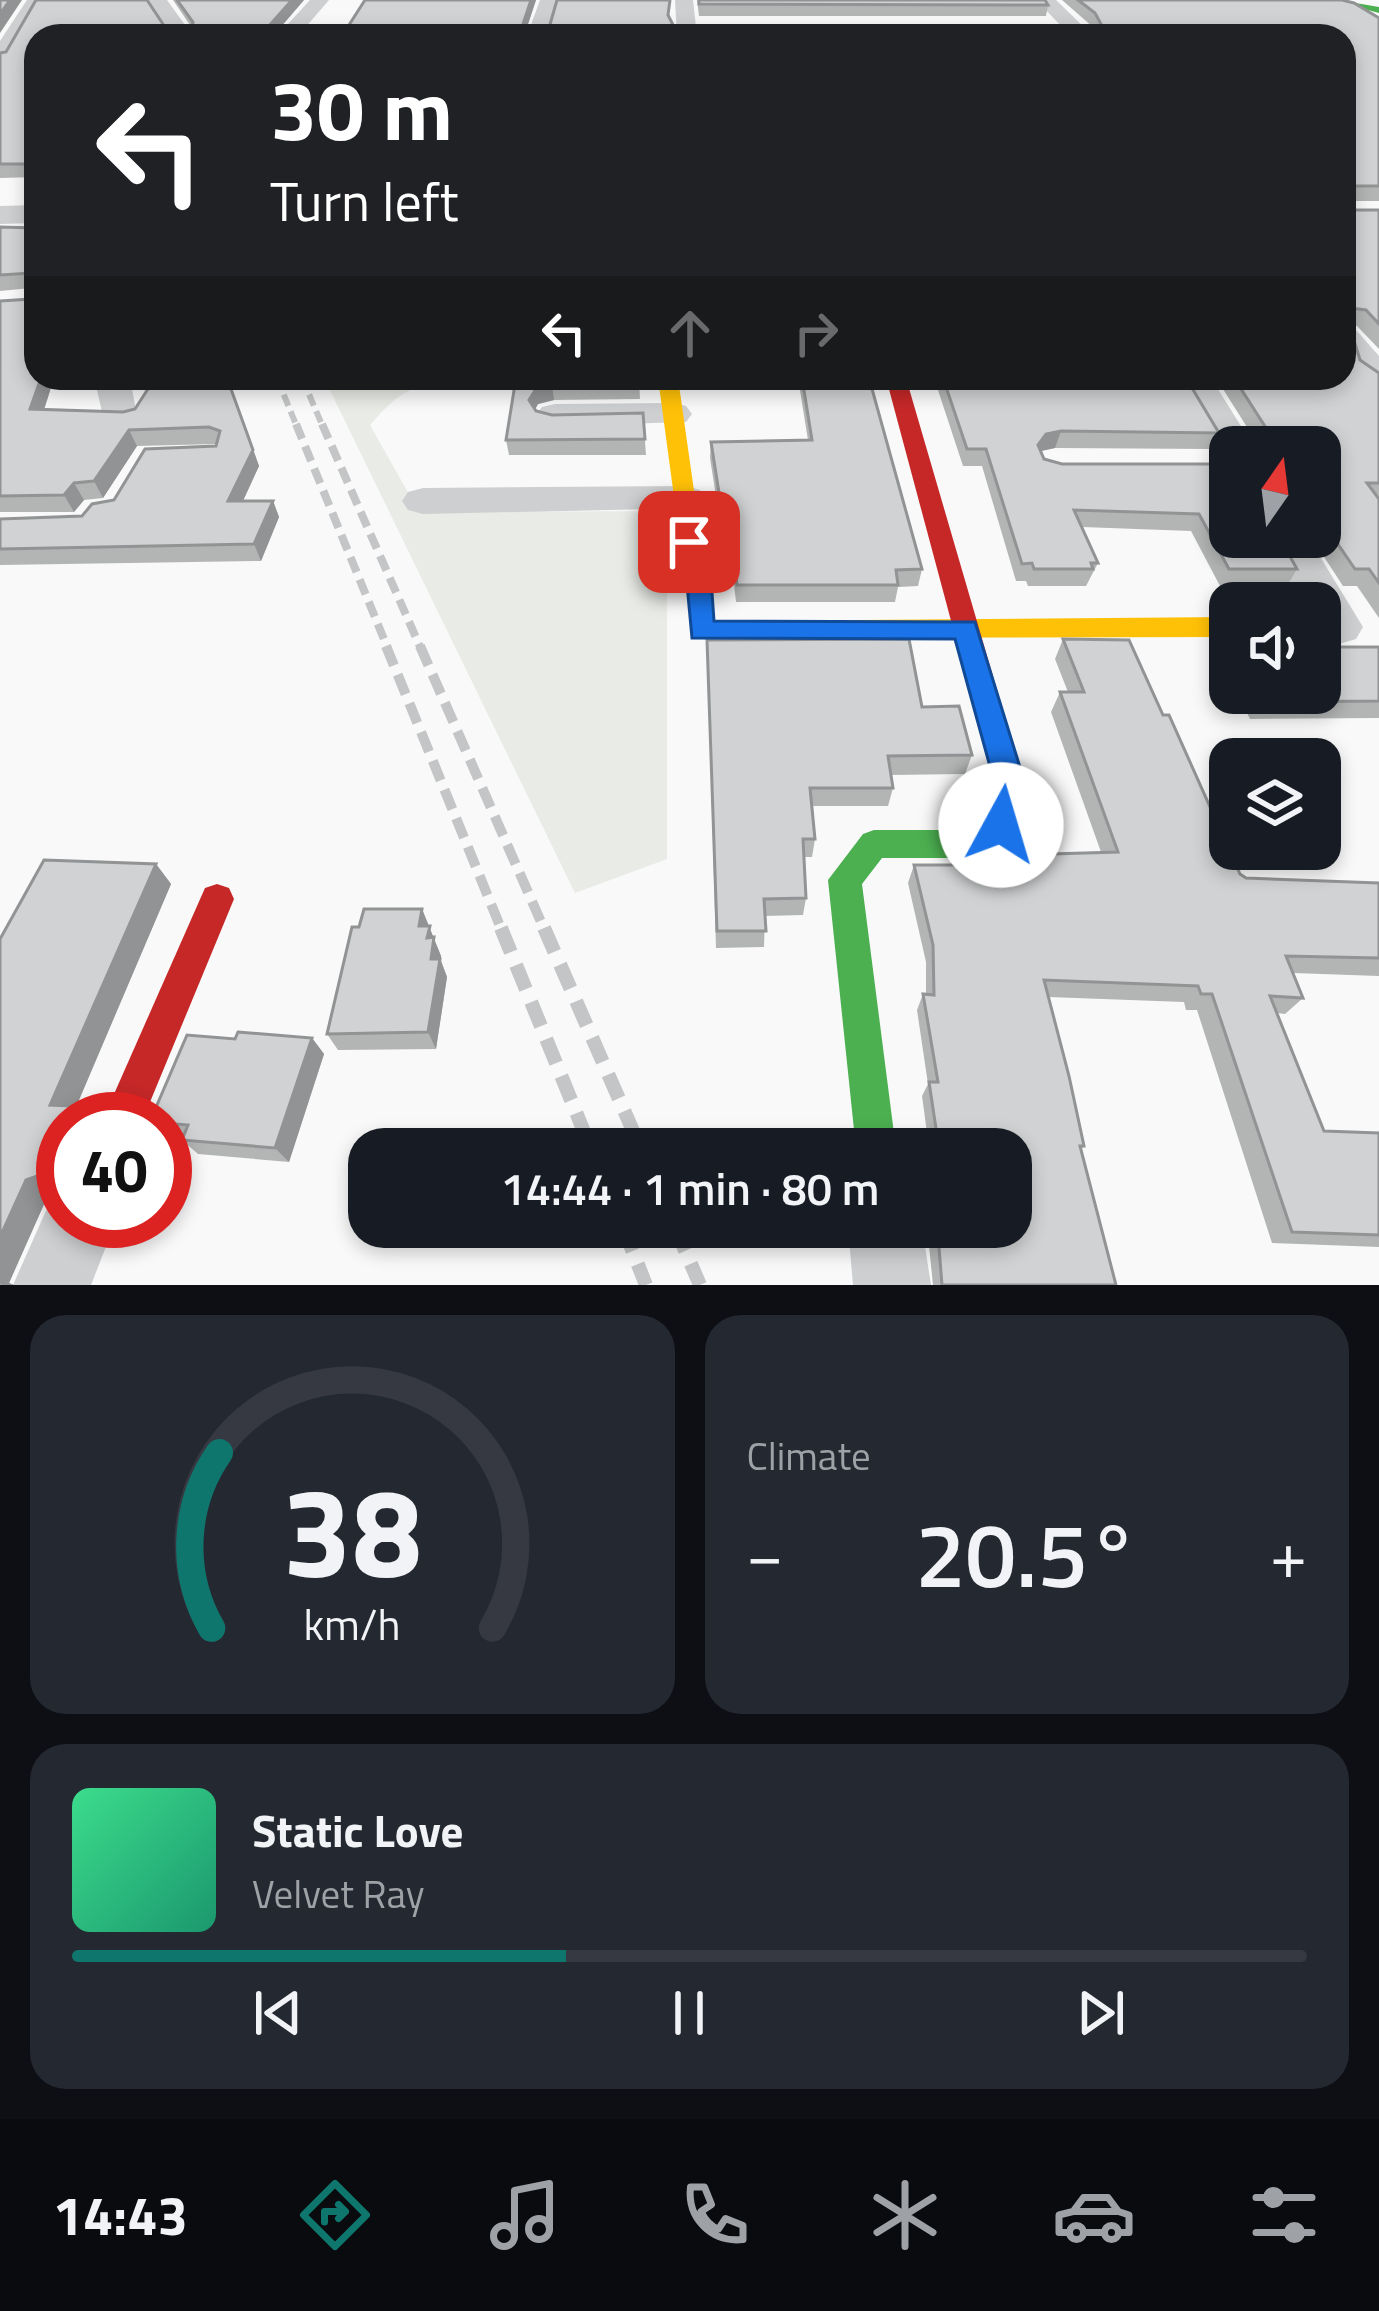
<!DOCTYPE html>
<meta charset="utf-8">
<style>
body{margin:0;font-family:"Titillium Web",sans-serif;background:#242831;color:#f1f3f6;height:100vh;display:flex;flex-direction:column;font-size:45px;white-space:nowrap}
*{box-sizing:border-box;margin:0}
p{font-size:39px;color:#9ea1a6}
.icon{flex:none;width:66px;height:66px;fill:none;stroke:currentColor;stroke-width:2;stroke-linecap:round;stroke-linejoin:round}
.map{position:relative;height:1285px;overflow:hidden}
.details{display:flex;flex-direction:column;gap:30px;padding:30px;background:#0d0f14;flex:1}
.details>*{flex:none}
.guide{position:absolute;left:24px;top:24px;width:1332px;height:366px;border-radius:36px;box-shadow:0 6px 18px #0003;background:#202124;color:#fff;overflow:hidden}
.needle{width:78px;rotate:14deg}
.fabs{position:absolute;left:1209px;top:426px;display:grid;gap:24px}
.fabs a{display:grid;place-items:center;width:132px;height:132px;border-radius:24px;background:#171b24;box-shadow:0 6px 18px #0003;font-size:60px}
.speed{position:absolute;left:36px;top:1092px;display:flex;gap:24px;font-size:60px;font-weight:700;text-align:center}
.speed>*{display:grid;place-content:center;width:156px;height:156px;border-radius:50%;background:#171b24;box-shadow:0 6px 18px #0003;line-height:1}
.speed .limit{border:18px solid #d22;background:#fff;color:#111}
.pin{position:absolute;display:grid;place-items:center;width:102px;height:102px;color:#fff;margin:-51px;border-radius:24px;box-shadow:0 6px 18px #0006}
.me{position:absolute;width:132px;margin:-66px;rotate:6deg;stroke-linejoin:round;filter:drop-shadow(0 0 9px #0008)}
.turn{display:flex;align-items:center;gap:42px;height:252px;padding:0 48px;font-size:54px}
.turn .icon{width:156px;height:156px;stroke-width:2.5}
.turn b{display:block;font-size:84px;line-height:102px}
.lanes{display:flex;align-items:center;height:114px;padding:0 48px;background:#0003;justify-content:center;gap:60px;direction:ltr}
.lanes .off{opacity:.35}
.big{font-size:90px;font-weight:600;line-height:1.1}
.details .card{flex:1;display:flex;flex-direction:column;justify-content:center;gap:18px;min-width:0;padding:0 42px;border-radius:36px;background:#242831}
.details .dial{align-items:center;gap:0}
.dial svg{height:312px;overflow:visible;fill:none;stroke:#363941;stroke-width:7;stroke-linecap:round;text-anchor:middle}
.dial text{fill:#f1f3f6;stroke:none}
.song{display:flex;align-items:center;gap:36px}
.cover{width:144px;height:144px;border-radius:18px;background:linear-gradient(135deg,hsl(150 70% 55%),hsl(160 70% 35%))}
.played{height:12px;border-radius:6px;background:linear-gradient(90deg,#0f766e 40%,#363941 40%)}
.keys{display:flex;justify-content:space-around;direction:ltr}
.heat{display:flex;justify-content:space-between;align-items:center;font-size:66px;direction:ltr}
.details .tiles{flex:1;display:grid;gap:30px;grid-template-columns:1fr 1fr}
.card:last-child{grid-column:span 2}
.trip{position:absolute;left:348px;top:1128px;width:684px;height:120px;border-radius:36px;background:#171b24;box-shadow:0 6px 18px #0003;font-weight:600;line-height:120px;text-align:center}
.tab-bar{display:flex;height:192px;justify-content:space-around;align-items:center;background:#090b0e;color:#9ea1a6}
.tab-bar .icon{width:84px;height:84px}
.tab-bar .selected{color:#0f766e}
.tab-bar b{font-size:54px;color:#f1f3f6}
.map>svg:first-child{display:block}
</style>
<div class="map">
<svg width="1379" height="1285" viewBox="0 0 1379 1285">
<rect width="100%" height="100%" fill="#f9f9f9"/>
<path fill="#e8ebe6" d="M324,378H447L446,383C408,384 394,398 370,425L419,512L667,511V859L575,893Z"/>
<g fill="none" stroke-linecap="round" stroke-linejoin="round">
<g fill="#cecfd0" fill-rule="evenodd">
<path d="M27,0H45L8,62L0,63V41Z"/>
<path d="M148,0H167L193,36H173Z"/>
<path d="M310,0H329L298,36H277Z"/>
<path d="M540,0H558L547,36H527Z"/>
<path d="M675,0H693L697,36H677Z"/>
<path d="M1036,0H1056L1093,36H1071Z"/>
<path d="M36,205V223L0,224V206Z"/>
<path d="M1344,327L1356,330L1379,356V389C1348,381 1344,354 1344,327Z"/>
<path d="M94,378H130L137,416L131,424H105Z"/>
<path d="M1175,378H1211L1254,447H1230V458L1220,455Z"/>
<path d="M673,403L686,406L692,414L686,422L555,426L542,423L536,415L542,407L555,404Z"/>
<path d="M685,486L700,490L706,499L700,508L423,514L408,510L402,501L408,492L423,488Z"/>
<path d="M1264,537H1308L1363,627L1356,639L1339,644L1322,639L1320,603H1302Z"/>
<path d="M63,1191V1221H116L91,1285H13L53,1195Z"/>
<path d="M848,1227H922L931,1285H853Z"/>
</g>
<g fill="#4caf50" fill-rule="evenodd">
<path d="M1338,0L1379,7V13L1339,2Z"/>
<path d="M990,703L1000,706L1004,714L1032,806C1022,825 1006,851 986,858H882L862,884L896,1149H856L828,880L863,834L874,830H978L1000,803L976,714L980,706Z"/>
</g>
<path fill="#ffc107" fill-rule="evenodd" d="M658,378H678L701,540L708,550L715,621L1230,617V637L693,638Z"/>
<g fill="#c62828" fill-rule="evenodd">
<path d="M886,378H906L1004,714L1000,722H980L976,714Z"/>
<path d="M217,884L229,888L234,899L143,1119H103L205,888Z"/>
</g>
<g stroke="#c3c5c6" stroke-width="6" stroke-dasharray="12 6" stroke-linecap="butt">
<path d="M277,378L297,427"/>
<path d="M302,378L323,427"/>
</g>
<g stroke="#c3c5c6" stroke-width="8" stroke-dasharray="16 8" stroke-linecap="butt">
<path d="M296,424L388,649"/>
<path d="M322,424L421,649"/>
</g>
<g stroke="#c3c5c6" stroke-width="10" stroke-dasharray="21 10" stroke-linecap="butt">
<path d="M386,646L502,931"/>
<path d="M420,646L545,931"/>
</g>
<g stroke="#c3c5c6" stroke-width="14" stroke-dasharray="26 14" stroke-linecap="butt">
<path d="M501,928L591,1149"/>
<path d="M544,928L641,1149"/>
<path d="M623,1227L646,1285"/>
<path d="M675,1227L700,1285"/>
</g>
</g>
<g fill="#b3b5b5">
<path d="M36,0H147L165,27L192,28L173,0H304L273,36H36V177L0,178V53L6,52Z"/>
<path d="M365,0H536L527,27L549,28L670,18L674,27L1094,28L1062,0H1342L1379,18V201H1348V210H1379V349L1357,326L1349,325L1360,360L1379,373V618L1357,586H1343L1311,537H1320V447H1237L1243,435H1252L1216,378H1344V36H342Z"/>
<path d="M697,0H1045L1048,5L1046,16H699Z"/>
<path d="M0,227L36,228V378H54L44,410L123,412L228,378L259,466L243,501H273L279,517L261,561L0,565V519L82,516L216,446L217,444L137,446L103,498L84,500L74,512H0V301L31,299V288L0,291Z"/>
<path d="M516,378H639L640,399L554,400L538,404L535,409L552,415L643,413L646,455H509L506,440Z"/>
<path d="M798,378H869L922,569L918,586L898,587L895,602H736L730,550L722,535L710,458L711,442L808,440Z"/>
<path d="M934,378H1186L1219,433L1211,449L1055,448L1041,451L1044,459L1062,464H1230L1297,569L1287,586H1220L1191,531L1082,527L1098,563L1086,586H1028L1026,581H1016L982,466H963Z"/>
<path d="M1063,639L1163,715L1240,874L1246,878L1379,883V976L1293,973L1303,998L1285,1014L1277,1013L1324,1131L1379,1133V1247L1272,1243L1197,1010H1186L1184,1002L1048,997L1084,1146L1081,1150L1116,1285H933L929,1246L938,1235L988,1237L986,1227H1011V1149H915L920,1140H928L922,1096L928,1084L917,1010L923,994H926V962L908,883L914,865H979L1101,852L1051,712L1060,692H1068L1055,659Z"/>
<path d="M707,640L922,707L972,755L965,774L891,775L893,788L888,806H812L815,839L812,857H804L806,898L803,915L765,916L764,947L716,948Z"/>
<path d="M1328,647H1379V718L1250,719L1237,693H1320L1323,655Z"/>
<path d="M156,864L171,884L76,1106L152,1117L235,1039L312,1038L324,1054L289,1162L198,1154L182,1140L183,1137L168,1136L165,1133V1119H63V1188L49,1193L9,1283L14,1285H0V939Z"/>
<path d="M422,909L441,956V961L447,977L436,1049L338,1050L327,1034L359,927Z"/>
</g>
<g fill="#929394">
<path d="M10,0H22L0,33V14Z"/>
<path d="M292,0H304L273,36H260Z"/>
<path d="M531,0H536L524,36L522,27Z"/>
<path d="M41,378H54L39,425L30,409Z"/>
<path d="M227,378L259,466L235,518L228,501Z"/>
<path d="M552,385L554,400L538,404L532,415L529,400L536,389Z"/>
<path d="M129,430L137,446L103,498L94,481Z"/>
<path d="M1061,431L1055,448L1041,451L1038,445L1046,434Z"/>
<path d="M74,483L84,500L74,512L64,495Z"/>
<path d="M273,501L279,517L261,561L254,544Z"/>
<path d="M156,864L171,884L71,1119L50,1105Z"/>
<path d="M422,909L441,956V961L447,977L436,1049L428,1032L419,926Z"/>
<path d="M312,1038L324,1054L289,1162L275,1148Z"/>
<path d="M143,1109L155,1119H143Z"/>
<path d="M55,1145L63,1150V1188L49,1193L9,1283L14,1285H2L0,1284V1237L26,1180Z"/>
</g>
<g fill="#d0d2d3" stroke="#929394" stroke-width="3">
<path d="M0,0H10L0,14Z"/>
<path d="M36,0H147L165,27L192,28L193,22L177,0H292L260,36H36V164H0V53L6,52Z"/>
<path d="M365,0H531L522,27L549,28L557,0H670L668,15L674,27L1096,28L1101,24L1095,13L1078,0H1342L1354,3L1379,18V186H1348V210H1379V324L1366,310L1350,308L1348,321L1360,360L1379,373V483H1367L1379,499V583L1369,569H1355L1320,518V447H1242L1243,435H1263L1266,428L1234,378H1344V36H342Z"/>
<path d="M699,0H1045L1048,5L699,4Z"/>
<path d="M0,227L36,228V378H41L30,409L123,412L135,409L155,378H227L253,450L228,501H273L254,544L0,549V519L82,516L92,504L114,500L145,449L216,446L220,431L209,427L129,430L94,481L74,483L64,495L0,496V301L31,299V273L0,275Z"/>
<path d="M516,378H639L640,384L552,385L536,389L529,400L536,411L552,415L643,413L645,439L506,440Z"/>
<path d="M802,378H869L922,569L896,570L898,585H737L731,532L723,518L711,442L812,440Z"/>
<path d="M943,378H1186L1219,433L1061,431L1046,434L1038,445L1044,459L1062,464H1230V537H1279L1297,569H1229L1199,514L1074,510L1098,563H1091L1093,569H1034L1032,563L1022,564L986,449H967Z"/>
<path d="M909,639L922,707L959,706L972,755L888,756L893,788H810L815,839H803L806,898L764,899L766,931H717L707,640Z"/>
<path d="M1063,639L1129,640L1163,715H1169L1240,874L1246,878L1379,883V958L1286,956L1303,998L1270,996L1324,1131L1379,1133V1235L1292,1232L1212,994H1201L1198,986L1044,980L1069,1076L1084,1146H1080L1116,1285H942L938,1235L1000,1237L998,1227H1011V1149H983L982,1146L921,1148L920,1140H933L937,1135L929,1082H938L923,994L934,995L933,945L914,865H979L1012,855L1118,852L1060,692H1084Z"/>
<path d="M1328,647H1379V701L1261,702L1256,693H1320V655H1333Z"/>
<path d="M44,860L156,864L50,1105L143,1109V1119L77,1115L75,1119H63V1145H55L43,1174L26,1180L0,1237V939Z"/>
<path d="M364,909H422L419,926H430L427,938L434,937L431,959H440L428,1032L327,1034L352,927H359Z"/>
<path d="M238,1032L312,1038L275,1148L182,1140L188,1125L165,1123V1119H151L187,1035L235,1039Z"/>
</g>
<path fill="#1a73e8" stroke="#114b97" stroke-width="3" d="M689,534L709,550L714,621L975,622L1032,806C1023,824 1012,842 990,834L985,825L1000,803L955,639L692,638L684,552L677,542Z"/>
</svg>
<div class="fabs">
<a><svg class="needle" viewBox="-14 -14 28 28"><path d="M0-13l5 13h-10z" fill="#e53935"/><path d="M0 13l5-13h-10z" fill="#9ea1a6"/></svg></a>
<a><svg class="icon" aria-label="sound" viewBox="0 0 24 24"><path d="M4 9h4l5-4v14l-5-4H4zM17 9q2 3 0 6"/></svg></a>
<a><svg class="icon" aria-label="layers" viewBox="0 0 24 24"><path d="M12 4l9 5-9 5-9-5zM3 14l9 5 9-5"/></svg></a>
</div>
<div class="speed"><div class="limit">40</div></div>
<div class="pin" style="left:689px;top:542px;background:#d93025"><svg class="icon" aria-label="arrive" viewBox="0 0 24 24"><path d="M6 21V4h12l-3 4 3 4H6"/></svg></div>
<svg class="me" style="left:1001px;top:825px" viewBox="-20 -20 40 40"><circle r="19" fill="#fff"/><path d="M0-13L10 11 0 6-10 11z" fill="#1a73e8"/></svg>
<div class="trip">14:44 · 1 min · 80 m</div>
<div class="guide">
<div class="turn"><svg class="icon" aria-label="left" viewBox="0 0 24 24"><path d="M17 20v-9H6M10 6l-5 5 5 5"/></svg><div><b>30 m</b>Turn left</div></div>
<div class="lanes"><svg class="icon" aria-label="left" viewBox="0 0 24 24"><path d="M17 20v-9H6M10 6l-5 5 5 5"/></svg><svg class="icon off" aria-label="ahead" viewBox="0 0 24 24"><path d="M12 20V5M6 11l6-6 6 6"/></svg><svg class="icon off" aria-label="right" viewBox="0 0 24 24"><path d="M7 20v-9h11M14 6l5 5-5 5"/></svg></div>
</div>
</div>
<section class="details">
<div class="tiles">
<div class="card dial"><svg viewBox="0 0 100 80">
<path d="M14 69A42 42 0 1 1 86 69"/>
<path d="M14 69A42 42 0 0 1 16 24" stroke="#0f766e"/>
<text x="50" y="56" font-size="32" font-weight="700">38</text>
<text x="50" y="72" font-size="11">km/h</text>
</svg></div>
<div class="card"><p>Climate</p>
<div class="heat"><a>−</a><b class="big">20.5°</b><a>+</a></div>
</div>
<div class="card">
<div class="song"><i class="cover"></i><div><b>Static Love</b><p>Velvet Ray</p></div></div>
<div class="played"></div>
<div class="keys"><svg class="icon" aria-label="previous" viewBox="0 0 24 24"><path d="M18 5L8 12l10 7zM5 5v14"/></svg><svg class="icon" aria-label="pause" viewBox="0 0 24 24"><path d="M8 5v14M16 5v14"/></svg><svg class="icon" aria-label="next" viewBox="0 0 24 24"><path d="M6 5l10 7-10 7zM19 5v14"/></svg></div>
</div>
</div>
</section>
<nav class="tab-bar">
<b>14:43</b>
<svg class="icon selected" aria-label="directions" viewBox="0 0 24 24"><path d="M12 3l9 9-9 9-9-9zM9 14v-3h6M13 9l2 2-2 2"/></svg>
<svg class="icon" aria-label="music" viewBox="0 0 24 24"><path d="M9 18V5l10-2v13"/><circle cx="6" cy="18" r="3"/><circle cx="16" cy="16" r="3"/></svg>
<svg class="icon" aria-label="phone" viewBox="0 0 24 24"><path d="M5 4h4l2 5-3 2q2 4 5 5l2-3 5 2v4C11 20 4 13 5 4z"/></svg>
<svg class="icon" aria-label="climate" viewBox="0 0 24 24"><path d="M12 3v18M4 7l16 10M4 17L20 7"/></svg>
<svg class="icon" aria-label="car" viewBox="0 0 24 24"><path d="M5 17H2v-5l4-1 3-4h7l3 4 3 1v5h-3M9 17h6M6 11h13"/><circle cx="7" cy="17" r="2"/><circle cx="17" cy="17" r="2"/></svg>
<svg class="icon" aria-label="filters" viewBox="0 0 24 24"><path d="M4 7h16M4 17h16"/><circle cx="9" cy="7" r="2"/><circle cx="15" cy="17" r="2"/></svg>
</nav>
